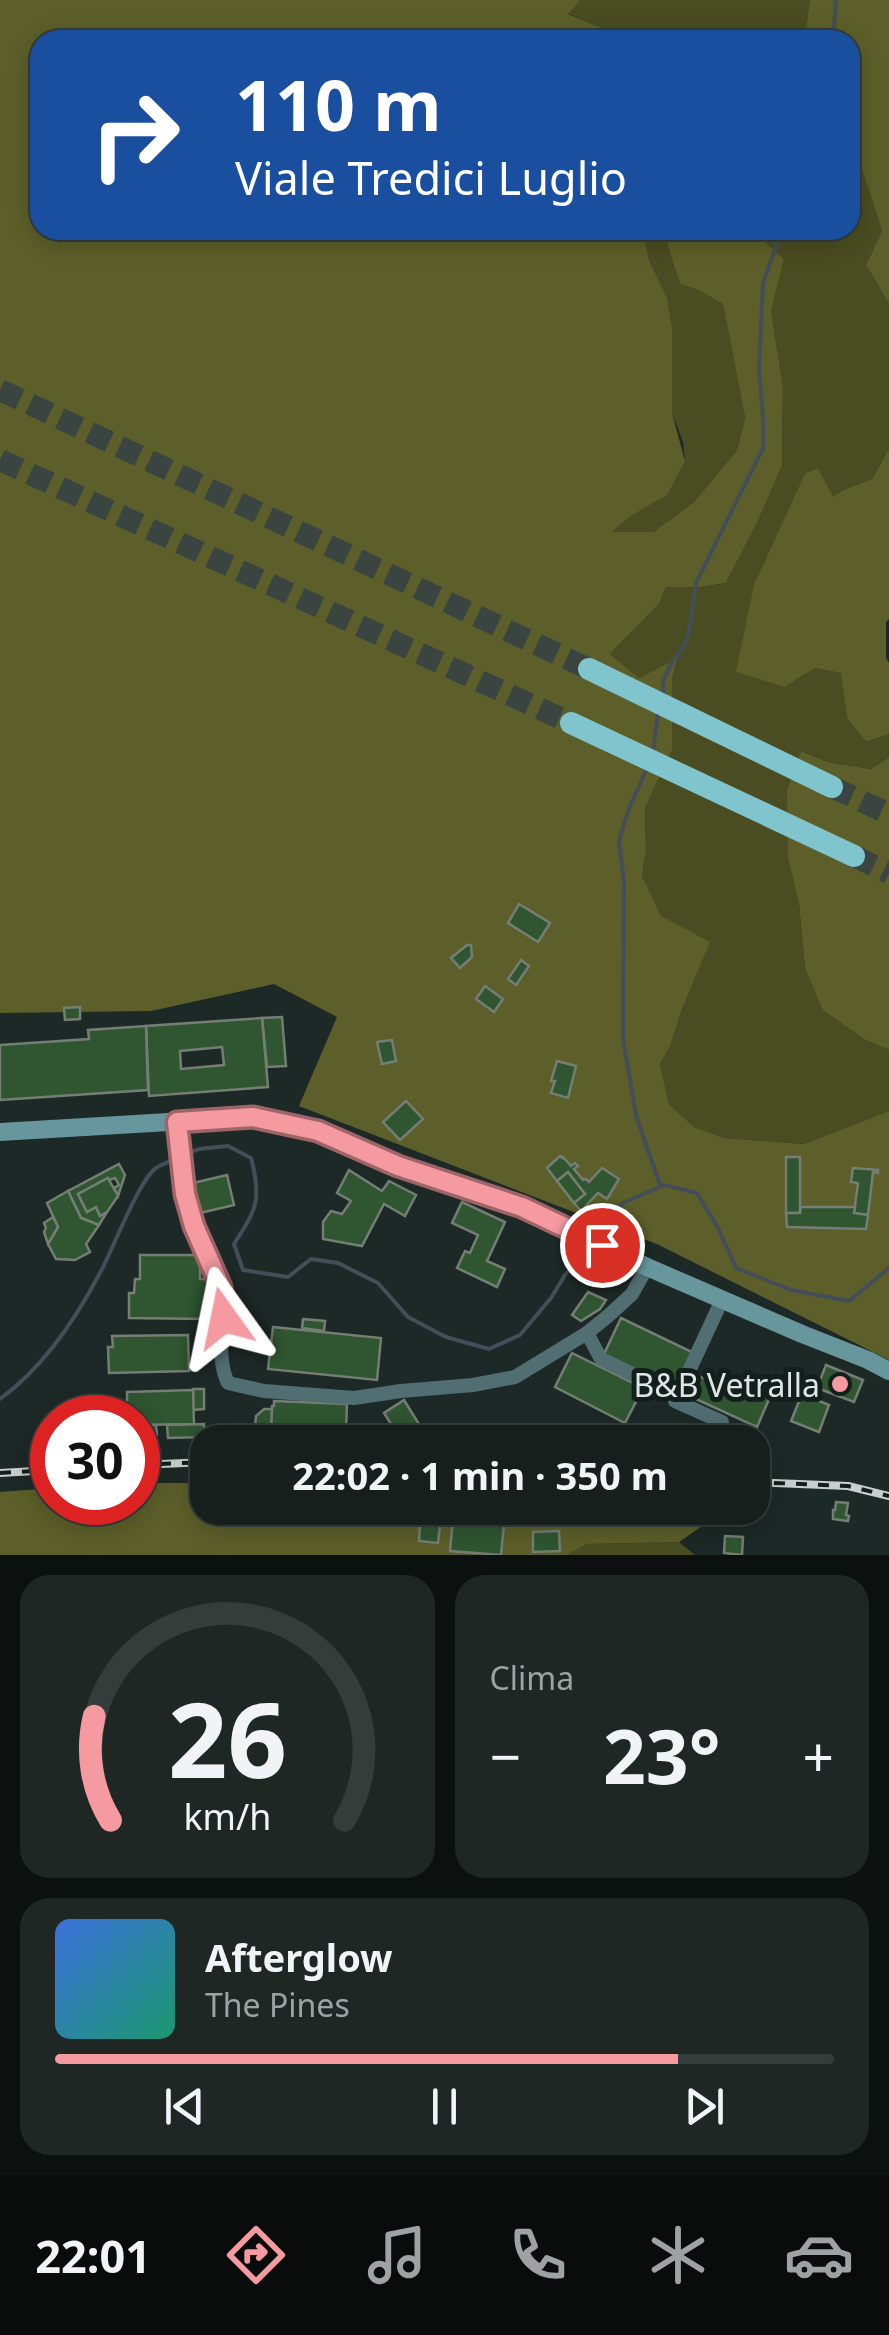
<!DOCTYPE html>
<html lang="it">
<meta charset="utf-8">
<style>
body{margin:0;font-family:"Noto Sans",sans-serif;background:#1f2725;color:#f1f3f6;height:100vh;display:flex;flex-direction:column;font-size:38px;white-space:nowrap}
*{box-sizing:border-box;margin:0}
p{font-size:32px;color:#9ea2a3}
.icon{flex:none;width:55px;height:55px;fill:none;stroke:currentColor;stroke-width:2;stroke-linecap:round;stroke-linejoin:round}
.map{position:relative;height:1555px;overflow:hidden}
.details{display:flex;flex-direction:column;gap:20px;padding:20px;background:#0c110f;flex:1}
.details>*{flex:none}
.hud{position:absolute;left:30px;top:30px;width:830px;height:210px;border-radius:30px;box-shadow:0 5px 25px #0003,0 0 0 2px #353d3b;background:#1a4fa0;color:#fff;overflow:hidden}
.speed{position:absolute;left:30px;top:1395px;display:flex;gap:20px;font-size:50px;font-weight:700;text-align:center}
.speed>*{display:grid;place-content:center;width:130px;height:130px;border-radius:50%;background:#161f1c;box-shadow:0 5px 25px #0003,0 0 0 2px #353d3b;line-height:1}
.speed .limit{border:15px solid #d22;background:#fff;color:#111}
.pin{position:absolute;display:grid;place-items:center;width:85px;height:85px;color:#fff;margin:-42px;border:5px solid #fff;border-radius:50%;box-shadow:0 2px 10px #0007}
.me{position:absolute;width:110px;margin:-55px;rotate:348deg;stroke-linejoin:round;filter:drop-shadow(0 0 8px #0008)}
.turn{display:flex;align-items:center;gap:35px;height:210px;padding:0 40px;font-size:45px}
.turn .icon{width:130px;height:130px;stroke-width:2.5}
.turn b{display:block;font-size:70px;line-height:85px}
.big{font-size:75px;font-weight:700;line-height:1.1}
.details .widget{flex:1;display:flex;flex-direction:column;justify-content:center;gap:15px;min-width:0;padding:0 35px;border-radius:30px;background:#1f2725}
.details .dial{align-items:center;gap:0}
.dial svg{height:260px;overflow:visible;fill:none;stroke:#353d3b;stroke-width:7;stroke-linecap:round;text-anchor:middle}
.dial text{fill:#f1f3f6;stroke:none}
.song{display:flex;align-items:center;gap:30px}
.cover{width:120px;height:120px;border-radius:15px;background:linear-gradient(135deg,hsl(220 70% 55%),hsl(160 70% 35%))}
.played{height:10px;border-radius:5px;background:linear-gradient(90deg,#f49aa0 80%,#353d3b 80%)}
.keys{display:flex;justify-content:space-around;direction:ltr}
.heat{display:flex;justify-content:space-between;align-items:center;font-size:55px;direction:ltr}
.details .tiles{flex:1;display:grid;gap:20px;grid-template-columns:1fr 1fr}
.widget:last-child{grid-column:span 2}
.trip{position:absolute;left:190px;top:1425px;width:580px;height:100px;border-radius:30px;background:#161f1c;box-shadow:0 5px 25px #0003,0 0 0 2px #353d3b;font-weight:700;line-height:100px;text-align:center}
.dock{display:flex;height:160px;justify-content:space-around;align-items:center;background:#090c0b;color:#9ea2a3}
.dock .icon{width:70px;height:70px}
.dock .selected{color:#f49aa0}
.dock b{font-size:45px;color:#f1f3f6}
.map>svg:first-child{display:block}
</style>
<div class="map">
<svg width="889" height="1555" viewBox="0 0 889 1555">
<rect width="100%" height="100%" fill="#1d2926"/>
<g fill="#4a4d21">
<path d="M580,0H810L804,40H629L567,13Z"/>
<path d="M856,149L882,231L866,265L889,304V448L872,479L845,489L785,687L815,668L842,673L847,718L866,742L889,734V757L871,769L828,762L801,751L788,858L799,904L805,968L866,1040L889,1050V1111L805,1144L724,1138L694,1127L669,1104L660,1064L670,1047L683,1006L660,916L642,876L646,851L645,808L672,750V679L678,659L639,678L610,654L659,604L666,587H702L726,583L757,523L782,466L783,386L771,311L784,259L765,242L763,230H772L775,238L798,240L804,230H850V152Z"/>
<path d="M643,230H666L667,244L680,284L698,290L723,304L745,418L737,450L694,502L653,532H609L632,515L685,461L683,442L672,413V327L667,297L649,260Z"/>
<path d="M679,1542L695,1555H567L587,1544Z"/>
</g>
<g fill="#5c5f29">
<path d="M0,0H580L568,14L629,39L40,40V230H643L649,260L667,297L672,327V413L685,461L667,495L632,515L611,532H653L694,502L737,450L745,418L723,304L698,290L680,284L667,244L666,230H763L765,242L784,259L771,311L783,386L782,466L757,523L726,583L702,587H666L659,604L610,654L639,678L678,658L672,679V750L645,808L646,851L642,876L661,916L710,942L683,1006L670,1047L660,1064L669,1104L694,1127L724,1138L804,1144L889,1111V1360L659,1245L299,1106L337,1017L274,984L151,1011L0,1013Z"/>
<path d="M810,0H889V304L866,265L882,231L856,150L850,152V40H804Z"/>
<path d="M889,448V619L886,622V658L889,663V734L866,742L847,718L841,673L815,668L785,687L736,672L754,585L805,474L818,468L833,497L845,489L872,479Z"/>
<path d="M801,751L828,762L871,769L889,757V1050L866,1040L823,1010L805,968L799,904L788,858L787,791Z"/>
<path d="M138,1483H207L208,1508H728L679,1542L587,1544L567,1555H0V1492L52,1488V1502H138Z"/>
</g>
<g fill="none" stroke-linecap="round" stroke-linejoin="round">
<g stroke="#434e58" stroke-width="4">
<path d="M833,40L836,0"/>
<path d="M663,693V680L671,664L685,645L689,632L696,583L763,448V419L759,368L763,283L782,230"/>
<path d="M653,752L658,712"/>
<path d="M648,766L628,811L619,841L624,882L623,1039L636,1115L660,1185"/>
<path d="M186,1154L199,1149L228,1146L251,1158C262,1199 257,1209 234,1244L243,1270L288,1277L311,1259L338,1263L378,1283L408,1317L446,1337L489,1349L520,1335L551,1298L565,1275L588,1247"/>
<path d="M597,1236L623,1203L664,1185L697,1193L718,1228L736,1268L791,1290L849,1301L889,1268"/>
<path d="M0,1399C44,1367 76,1319 101,1271C113,1249 139,1180 156,1168C162,1164 171,1161 178,1158"/>
</g>
</g>
<g fill="#2f5630" stroke="#757e74" stroke-width="2.5" fill-rule="evenodd">
<path d="M519,904L550,923L538,942L508,923Z"/>
<path d="M467,945H471L472,957L460,968L451,958Z"/>
<path d="M521,960L529,966L516,985L508,979Z"/>
<path d="M485,986L503,999L494,1012L476,999Z"/>
<path d="M80,1007V1019L65,1020L64,1008Z"/>
<path d="M282,1017L286,1066L267,1067L262,1018Z"/>
<path d="M262,1018L268,1087L149,1096L146,1026ZM222,1047L224,1065L181,1069L180,1051Z"/>
<path d="M146,1026L148,1090L0,1100V1045L89,1039L88,1030Z"/>
<path d="M392,1040L396,1061L382,1064L377,1042Z"/>
<path d="M557,1061L576,1066L568,1098L551,1093L555,1081H551Z"/>
<path d="M406,1101L423,1119L400,1140L383,1122Z"/>
<path d="M560,1156L562,1158L563,1157L571,1166L575,1163L578,1166L574,1169L583,1180L586,1179L589,1182L602,1168L619,1179L607,1199L598,1193L581,1211L574,1203L585,1194L568,1172L557,1181L547,1168Z"/>
<rect x="786" y="1157" width="14" height="56"/>
<path d="M119,1164L125,1175L118,1196L114,1188L119,1185L115,1178L109,1180L108,1178L78,1194L87,1212L96,1207L100,1216L107,1212L99,1225L81,1218L68,1191Z"/>
<path d="M853,1168L878,1170V1173L873,1172L868,1215L854,1213L858,1183L851,1182Z"/>
<path d="M349,1170L382,1191L389,1181L416,1195L405,1216L384,1204L362,1246L323,1239V1222L331,1211L342,1214L351,1201L337,1193Z"/>
<path d="M568,1172L585,1194L574,1203L557,1181Z"/>
<path d="M227,1175L234,1205L200,1213L193,1183Z"/>
<path d="M108,1178L118,1196L107,1212L100,1216L96,1207L87,1212L78,1194Z"/>
<path d="M68,1191L81,1218L99,1225L86,1244L90,1252L75,1260L56,1259L48,1244L58,1227L47,1203Z"/>
<path d="M462,1202L505,1222L487,1261L505,1269L497,1287L457,1268L465,1251L470,1253L478,1235L452,1223Z"/>
<path d="M801,1207H855L854,1213L868,1215L866,1229L787,1227L786,1213H800Z"/>
<path d="M53,1217L58,1227L48,1244L44,1232L46,1228L44,1223Z"/>
<path d="M140,1255H200V1279H210L207,1319L129,1318V1293H134L135,1279H140Z"/>
<path d="M588,1292L606,1300L600,1309L581,1321L572,1315Z"/>
<path d="M621,1318L694,1353L676,1389L604,1354Z"/>
<path d="M303,1319L325,1321L324,1331L302,1328Z"/>
<path d="M273,1327L381,1338L377,1380L268,1369Z"/>
<path d="M188,1335L189,1371L109,1373L108,1347H113L112,1336Z"/>
<path d="M572,1353L643,1388L625,1423L555,1387Z"/>
<path d="M826,1365L863,1380L854,1402L817,1388Z"/>
<path d="M696,1375L749,1398L752,1390L770,1397L757,1427L687,1395Z"/>
<path d="M193,1389H204V1409L193,1410Z"/>
<path d="M193,1390L194,1424L138,1425V1418H127V1392Z"/>
<path d="M802,1394L829,1405L819,1432L791,1421Z"/>
<path d="M404,1400L422,1429L402,1442L384,1413Z"/>
<path d="M274,1401L347,1404L346,1431L271,1427L272,1406H274Z"/>
<path d="M264,1409H272L271,1427L255,1426L256,1416Z"/>
<path d="M204,1424V1437L168,1438L167,1425Z"/>
<path d="M138,1425H156L157,1435L138,1436Z"/>
<path d="M255,1426L271,1427L270,1442H254Z"/>
<path d="M836,1502L848,1503L846,1515L849,1516L848,1521L833,1519V1510H835Z"/>
<path d="M453,1519L504,1524L501,1555L450,1551Z"/>
<path d="M420,1523L440,1525L438,1543L419,1541Z"/>
<path d="M559,1531L560,1551L533,1552V1532Z"/>
<path d="M725,1536L743,1537L742,1555L724,1553Z"/>
</g>
<g fill="none" stroke-linecap="round" stroke-linejoin="round">
<g stroke="#3a4542" stroke-width="22" stroke-dasharray="22 11" stroke-linecap="butt">
<path d="M0,390L589,669"/>
<path d="M0,460L571,723"/>
<path d="M832,787L889,814"/>
<path d="M854,856L889,873"/>
</g>
<g stroke="#516e72" stroke-width="14">
<path d="M177,1122C181,1155 182,1189 192,1221C200,1245 218,1267 221,1292C225,1322 215,1356 228,1383L264,1391L354,1398L401,1391L473,1385L515,1377L587,1333L608,1316L632,1294L647,1267"/>
<path d="M722,1300L675,1401L722,1422"/>
<path d="M587,1333L601,1359L677,1396"/>
</g>
<path stroke="#67969d" stroke-width="18" d="M0,1132L253,1117L318,1131L398,1166L521,1207L647,1267L802,1334L868,1360L889,1371"/>
<g stroke="#80c4ce" stroke-width="22">
<path d="M589,669L832,787"/>
<path d="M571,723L854,856"/>
</g>
<defs>
<g id="rail">
<path d="M138,1465L208,1462"/>
<path d="M0,1473L52,1470"/>
<path d="M752,1482L848,1486L889,1496"/>
</g>
</defs>
<use href="#rail" stroke="#c8cfcd" stroke-width="8"/>
<use href="#rail" stroke="#131f1c" stroke-width="4" stroke-dasharray="11" stroke-linecap="butt"/>
</g>
<g fill="none" stroke-linecap="round" stroke-linejoin="round">
<defs>
<path id="route" d="M224,1318L221,1287L194,1226L185,1194L177,1122L253,1117L318,1131L398,1166L522,1207L602,1245"/>
</defs>
<use href="#route" stroke="#9f6468" stroke-width="25"/>
<use href="#route" stroke="#f49aa0" stroke-width="18"/>
</g>
<circle fill="#f49aa0" stroke="#131f1c" stroke-width="4" cx="840" cy="1384" r="10"/>
<g text-anchor="middle" dominant-baseline="central" stroke-width="10" stroke-linejoin="round" paint-order="stroke">
<g font-size="32" fill="#dee5e3" stroke="#131f1c" text-anchor="end">
<text x="820" y="1384">B&amp;B Vetralla</text>
</g>
</g>
</svg>
<div class="speed"><div class="limit">30</div></div>
<div class="pin" style="left:602px;top:1245px;background:#d93025"><svg class="icon" aria-label="arrive" viewBox="0 0 24 24"><path d="M6 21V4h12l-3 4 3 4H6"/></svg></div>
<svg class="me" style="left:224px;top:1318px" viewBox="-20 -20 40 40"><path d="M0-17L14 15 0 8-14 15z" fill="#f49aa0" stroke="#fff" stroke-width="4"/></svg>
<div class="trip">22:02 · 1 min · 350 m</div>
<div class="hud">
<div class="turn"><svg class="icon" aria-label="right" viewBox="0 0 24 24"><path d="M7 20v-9h11M14 6l5 5-5 5"/></svg><div><b>110 m</b>Viale Tredici Luglio</div></div>
</div>
</div>
<section class="details">
<div class="tiles">
<div class="widget dial"><svg viewBox="0 0 100 80">
<path d="M14 69A42 42 0 1 1 86 69"/>
<path d="M14 69A42 42 0 0 1 9 37" stroke="#f49aa0"/>
<text x="50" y="56" font-size="32" font-weight="700">26</text>
<text x="50" y="72" font-size="11">km/h</text>
</svg></div>
<div class="widget"><p>Clima</p>
<div class="heat"><a>−</a><b class="big">23°</b><a>+</a></div>
</div>
<div class="widget">
<div class="song"><i class="cover"></i><div><b>Afterglow</b><p>The Pines</p></div></div>
<div class="played"></div>
<div class="keys"><svg class="icon" aria-label="previous" viewBox="0 0 24 24"><path d="M18 5L8 12l10 7zM5 5v14"/></svg><svg class="icon" aria-label="pause" viewBox="0 0 24 24"><path d="M8 5v14M16 5v14"/></svg><svg class="icon" aria-label="next" viewBox="0 0 24 24"><path d="M6 5l10 7-10 7zM19 5v14"/></svg></div>
</div>
</div>
</section>
<nav class="dock">
<b>22:01</b>
<svg class="icon selected" aria-label="directions" viewBox="0 0 24 24"><path d="M12 3l9 9-9 9-9-9zM9 14v-3h6M13 9l2 2-2 2"/></svg>
<svg class="icon" aria-label="music" viewBox="0 0 24 24"><path d="M9 18V5l10-2v13"/><circle cx="6" cy="18" r="3"/><circle cx="16" cy="16" r="3"/></svg>
<svg class="icon" aria-label="phone" viewBox="0 0 24 24"><path d="M5 4h4l2 5-3 2q2 4 5 5l2-3 5 2v4C11 20 4 13 5 4z"/></svg>
<svg class="icon" aria-label="climate" viewBox="0 0 24 24"><path d="M12 3v18M4 7l16 10M4 17L20 7"/></svg>
<svg class="icon" aria-label="car" viewBox="0 0 24 24"><path d="M5 17H2v-5l4-1 3-4h7l3 4 3 1v5h-3M9 17h6M6 11h13"/><circle cx="7" cy="17" r="2"/><circle cx="17" cy="17" r="2"/></svg>
</nav>
